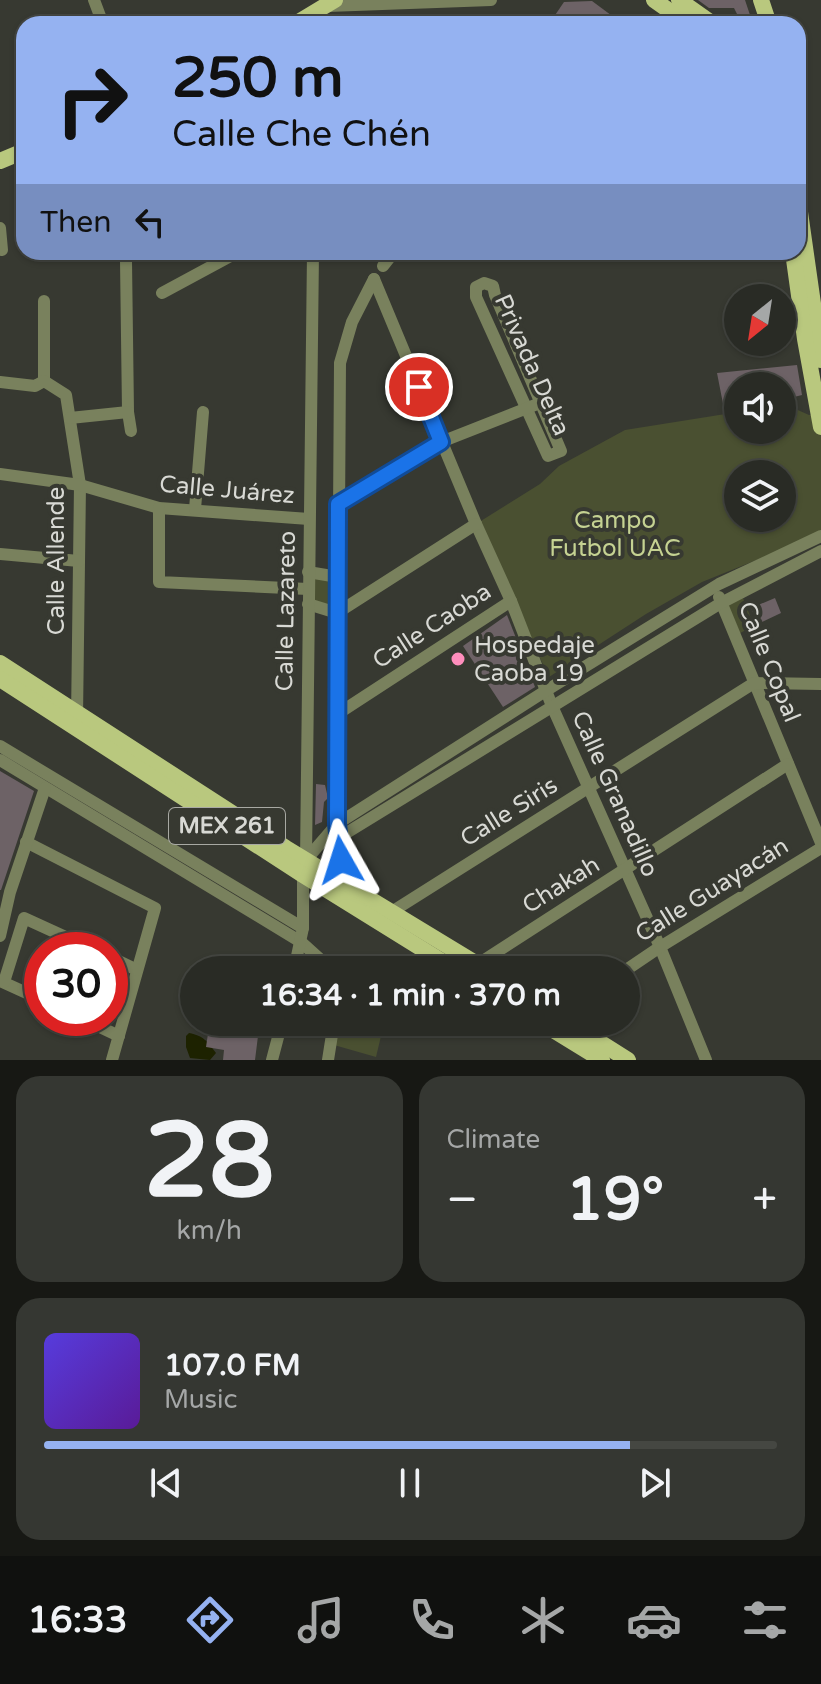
<!DOCTYPE html>
<meta charset="utf-8">
<style>
body{margin:0;font-family:"Varela Round",sans-serif;background:#353732;color:#f1f3f6;height:100vh;display:flex;flex-direction:column;font-size:30px;white-space:nowrap}
*{box-sizing:border-box;margin:0}
p{font-size:26px;color:#a5a7a7}
.icon{flex:none;width:44px;height:44px;fill:none;stroke:currentColor;stroke-width:2;stroke-linecap:round;stroke-linejoin:round}
.map{position:relative;height:1060px;overflow:hidden}
.details{display:flex;flex-direction:column;gap:16px;padding:16px;background:#171814;flex:1}
.details>*{flex:none}
.guide{position:absolute;left:16px;top:16px;width:790px;height:244px;border-radius:24px;box-shadow:0 2px 6px #0004,0 0 0 2px #454742;background:#95b2f1;color:#111;overflow:hidden}
.needle{width:52px;rotate:210deg}
.fabs{position:absolute;left:724px;top:284px;display:grid;gap:16px}
.fabs a{display:grid;place-items:center;width:72px;height:72px;border-radius:50%;background:#292b25;box-shadow:0 2px 6px #0004,0 0 0 2px #454742;font-size:40px}
.speed{position:absolute;left:24px;top:932px;display:flex;gap:16px;font-size:40px;font-weight:700;text-align:center}
.speed>*{display:grid;place-content:center;width:104px;height:104px;border-radius:50%;background:#292b25;box-shadow:0 2px 6px #0004,0 0 0 2px #454742;line-height:1}
.speed .limit{border:12px solid #d22;background:#fff;color:#111}
.pin{position:absolute;display:grid;place-items:center;width:68px;height:68px;color:#fff;margin:-34px;border:4px solid #fff;border-radius:50%;box-shadow:0 2px 8px #0007}
.me{position:absolute;width:88px;margin:-44px;rotate:354deg;stroke-linejoin:round;filter:drop-shadow(0 0 6px #0008)}
.turn{display:flex;align-items:center;gap:28px;height:168px;padding:0 24px;font-size:36px}
.turn .icon{width:104px;height:104px;stroke-width:2.5}
.turn b{display:block;font-size:56px;line-height:68px}
.then{display:flex;align-items:center;height:76px;padding:0 24px;background:#0003;gap:16px;font-size:30px}
.big{font-size:60px;font-weight:700;line-height:1.1}
.details .tile{flex:1;display:flex;flex-direction:column;justify-content:center;gap:12px;min-width:0;padding:0 28px;border-radius:24px;background:#353732}
.details .dial{align-items:center;gap:0}
.dial b{font-size:104px;line-height:1}
.song{display:flex;align-items:center;gap:24px}
.cover{width:96px;height:96px;border-radius:12px;background:linear-gradient(135deg,hsl(250 70% 55%),hsl(270 70% 35%))}
.played{height:8px;border-radius:4px;background:linear-gradient(90deg,#95b2f1 80%,#454742 80%)}
.keys{display:flex;justify-content:space-around;direction:ltr}
.heat{display:flex;justify-content:space-between;align-items:center;font-size:44px;direction:ltr}
.details .tiles{flex:1;display:grid;gap:16px;grid-template-columns:1fr 1fr}
.tile:last-child{grid-column:span 2}
.trip{position:absolute;left:180px;top:956px;width:460px;height:80px;border-radius:40px;background:#292b25;box-shadow:0 2px 6px #0004,0 0 0 2px #454742;font-weight:700;line-height:80px;text-align:center}
.tab-bar{display:flex;height:128px;justify-content:space-around;align-items:center;background:#10110f;color:#a5a7a7}
.tab-bar .icon{width:56px;height:56px}
.tab-bar .on{color:#95b2f1}
.tab-bar b{font-size:36px;color:#f1f3f6}
.map>svg:first-child{display:block}
</style>
<div class="map">
<svg width="821" height="1060" viewBox="0 0 821 1060">
<rect width="100%" height="100%" fill="#373931"/>
<g fill="#4a5031" fill-rule="evenodd">
<path d="M782,403L809,415L819,414L821,427V534L702,582L646,614L549,677L476,524L540,484L559,466L625,430L738,412V430H782ZM738,474H782V518H738Z"/>
<path d="M309,574L336,578V611L310,602Z"/>
<path d="M743,598L754,626L740,633L728,605Z"/>
<path d="M340,1022L382,1032L376,1057L334,1045Z"/>
</g>
<path fill="#1d2200" d="M189,1033C204,1036 207,1041 216,1053L210,1060L190,1058L186,1047V1036Z"/>
<g fill="#6d6266">
<path d="M698,0H745L753,24H742L734,8H709Z"/>
<path d="M592,1L623,24H549L564,2Z"/>
<path d="M797,365L802,395L782,400V386H738V411L725,414L717,373Z"/>
<path d="M782,402L792,422L782,427Z"/>
<path d="M775,598L781,613L758,624L751,608Z"/>
<path d="M507,615L535,687L503,707L463,646Z"/>
<path d="M0,771L34,791L1,890H0Z"/>
<path d="M316,784L325,785L328,798L324,802L322,822L315,825Z"/>
<path d="M209,1027L258,1036L255,1060H223L224,1050L206,1047Z"/>
</g>
<g fill="none" stroke-linecap="round" stroke-linejoin="round">
<g stroke="#79815d" stroke-width="12">
<path d="M94,0L103,24"/>
<path d="M328,6L491,0"/>
<path d="M319,24L320,11"/>
<path d="M0,228L2,250"/>
<path d="M126,261L128,412L131,431"/>
<path d="M383,266L394,252"/>
<path d="M374,279L476,524L511,601L552,706L660,947L706,1060"/>
<path d="M484,283L493,286L495,295L561,451L548,456L476,297V287Z"/>
<path d="M162,293L238,252"/>
<path d="M44,301V381"/>
<path d="M0,382L35,386L44,381L66,395L80,485L77,718"/>
<path d="M70,418L128,412"/>
<path d="M0,474L80,485L159,508L309,519"/>
<path d="M338,504L441,442L535,405"/>
<path d="M159,508V582L308,589"/>
<path d="M195,509L203,412"/>
<path d="M0,554L79,561"/>
<path d="M308,572L338,577"/>
<path d="M719,597L821,843"/>
<path d="M308,604L337,613L476,524"/>
<path d="M336,715L511,601"/>
<path d="M0,746L303,928"/>
<path d="M0,760L301,942L332,970"/>
<path d="M335,840L721,603L821,551"/>
<path d="M26,842L155,908L112,1060"/>
<path d="M306,860L337,824L547,690L719,584L821,536"/>
<path d="M344,882L337,824L340,363L352,322L374,279"/>
<path d="M393,911L754,683L821,684"/>
<path d="M0,936L10,892L45,788"/>
<path d="M110,957L137,970"/>
<path d="M478,964L788,764"/>
<path d="M294,970L303,928V875L306,860L313,252"/>
<path d="M626,970L660,947L821,848"/>
<path d="M0,981L42,1000"/>
<path d="M4,982L24,918L94,950"/>
<path d="M81,1018L119,1036"/>
<path d="M376,1022L393,1025"/>
<path d="M272,1060L282,1022"/>
<path d="M328,1060L334,1022"/>
</g>
<g stroke="#b9c87e" stroke-width="16">
<path d="M654,0L688,24"/>
<path d="M679,0L713,24"/>
<path d="M761,0L769,24"/>
<path d="M295,24L335,0"/>
<path d="M0,161L24,151"/>
<path d="M798,198L821,360"/>
<path d="M793,252L805,339L821,427"/>
<path d="M0,663L286,848L487,970"/>
<path d="M0,679L303,875L456,970"/>
<path d="M540,1022L602,1060"/>
<path d="M568,1022L628,1060"/>
</g>
</g>
<g fill="none" stroke-linecap="round" stroke-linejoin="round">
<defs>
<path id="route" d="M341,860L337,824L338,504L441,442L419,387"/>
</defs>
<use href="#route" stroke="#114b97" stroke-width="20"/>
<use href="#route" stroke="#1a73e8" stroke-width="14"/>
</g>
<circle fill="#fe8ebc" stroke="#373931" stroke-width="3" cx="458" cy="659" r="8"/>
<g text-anchor="middle" dominant-baseline="central" stroke-width="8" stroke-linejoin="round" paint-order="stroke">
<rect fill="#373931" stroke="#a8a9a3" stroke-width="2" x="169" y="808" width="116" height="36" rx="6"/>
<g font-size="22" font-weight="bold" fill="#d8d9d4">
<text x="227" y="826">MEX 261</text>
</g>
<g font-size="24" fill="#d8d9d4" stroke="#373931">
<text transform="translate(532 365) rotate(66)">Privada Delta</text>
<text transform="translate(227 490) rotate(5)">Calle Juárez</text>
<text transform="translate(56 561) rotate(-90)">Calle Allende</text>
<text transform="translate(286 611) rotate(-89)">Calle Lazareto</text>
<text transform="translate(432 626) rotate(-33)">Calle Caoba</text>
<text transform="translate(769 662) rotate(68)">Calle Copal</text>
<text transform="translate(615 794) rotate(66)">Calle Granadillo</text>
<text transform="translate(509 812) rotate(-32)">Calle Siris</text>
<text transform="translate(561 885) rotate(-32)">Chakah</text>
<text transform="translate(712 890) rotate(-32)">Calle Guayacán</text>
</g>
<g font-size="24" fill="#c5d292" stroke="#373931">
<text x="615" y="520">Campo<tspan x="615" dy="28">Futbol UAC</tspan></text>
</g>
<g font-size="24" fill="#d8d9d4" stroke="#373931" text-anchor="start">
<text x="474" y="645">Hospedaje<tspan x="474" dy="28">Caoba 19</tspan></text>
</g>
</g>
</svg>
<div class="fabs">
<a><svg class="needle" viewBox="-14 -14 28 28"><path d="M0-13l5 13h-10z" fill="#e53935"/><path d="M0 13l5-13h-10z" fill="#a5a7a7"/></svg></a>
<a><svg class="icon" aria-label="sound" viewBox="0 0 24 24"><path d="M4 9h4l5-4v14l-5-4H4zM17 9q2 3 0 6"/></svg></a>
<a><svg class="icon" aria-label="layers" viewBox="0 0 24 24"><path d="M12 4l9 5-9 5-9-5zM3 14l9 5 9-5"/></svg></a>
</div>
<div class="speed"><div class="limit">30</div></div>
<div class="pin" style="left:419px;top:387px;background:#d93025"><svg class="icon" aria-label="arrive" viewBox="0 0 24 24"><path d="M6 21V4h12l-3 4 3 4H6"/></svg></div>
<svg class="me" style="left:341px;top:860px" viewBox="-20 -20 40 40"><path d="M0-17L14 15 0 8-14 15z" fill="#1a73e8" stroke="#fff" stroke-width="4"/></svg>
<div class="trip">16:34 · 1 min · 370 m</div>
<div class="guide">
<div class="turn"><svg class="icon" aria-label="right" viewBox="0 0 24 24"><path d="M7 20v-9h11M14 6l5 5-5 5"/></svg><div><b>250 m</b>Calle Che Chén</div></div>
<div class="then">Then<svg class="icon" aria-label="left" viewBox="0 0 24 24"><path d="M17 20v-9H6M10 6l-5 5 5 5"/></svg></div>
</div>
</div>
<section class="details">
<div class="tiles">
<div class="tile dial"><b>28</b><p>km/h</p></div>
<div class="tile"><p>Climate</p>
<div class="heat"><a>−</a><b class="big">19°</b><a>+</a></div>
</div>
<div class="tile">
<div class="song"><i class="cover"></i><div><b>107.0 FM</b><p>Music</p></div></div>
<div class="played"></div>
<div class="keys"><svg class="icon" aria-label="previous" viewBox="0 0 24 24"><path d="M18 5L8 12l10 7zM5 5v14"/></svg><svg class="icon" aria-label="pause" viewBox="0 0 24 24"><path d="M8 5v14M16 5v14"/></svg><svg class="icon" aria-label="next" viewBox="0 0 24 24"><path d="M6 5l10 7-10 7zM19 5v14"/></svg></div>
</div>
</div>
</section>
<nav class="tab-bar">
<b>16:33</b>
<svg class="icon on" aria-label="directions" viewBox="0 0 24 24"><path d="M12 3l9 9-9 9-9-9zM9 14v-3h6M13 9l2 2-2 2"/></svg>
<svg class="icon" aria-label="music" viewBox="0 0 24 24"><path d="M9 18V5l10-2v13"/><circle cx="6" cy="18" r="3"/><circle cx="16" cy="16" r="3"/></svg>
<svg class="icon" aria-label="phone" viewBox="0 0 24 24"><path d="M5 4h4l2 5-3 2q2 4 5 5l2-3 5 2v4C11 20 4 13 5 4z"/></svg>
<svg class="icon" aria-label="climate" viewBox="0 0 24 24"><path d="M12 3v18M4 7l16 10M4 17L20 7"/></svg>
<svg class="icon" aria-label="car" viewBox="0 0 24 24"><path d="M5 17H2v-5l4-1 3-4h7l3 4 3 1v5h-3M9 17h6M6 11h13"/><circle cx="7" cy="17" r="2"/><circle cx="17" cy="17" r="2"/></svg>
<svg class="icon" aria-label="filters" viewBox="0 0 24 24"><path d="M4 7h16M4 17h16"/><circle cx="9" cy="7" r="2"/><circle cx="15" cy="17" r="2"/></svg>
</nav>
